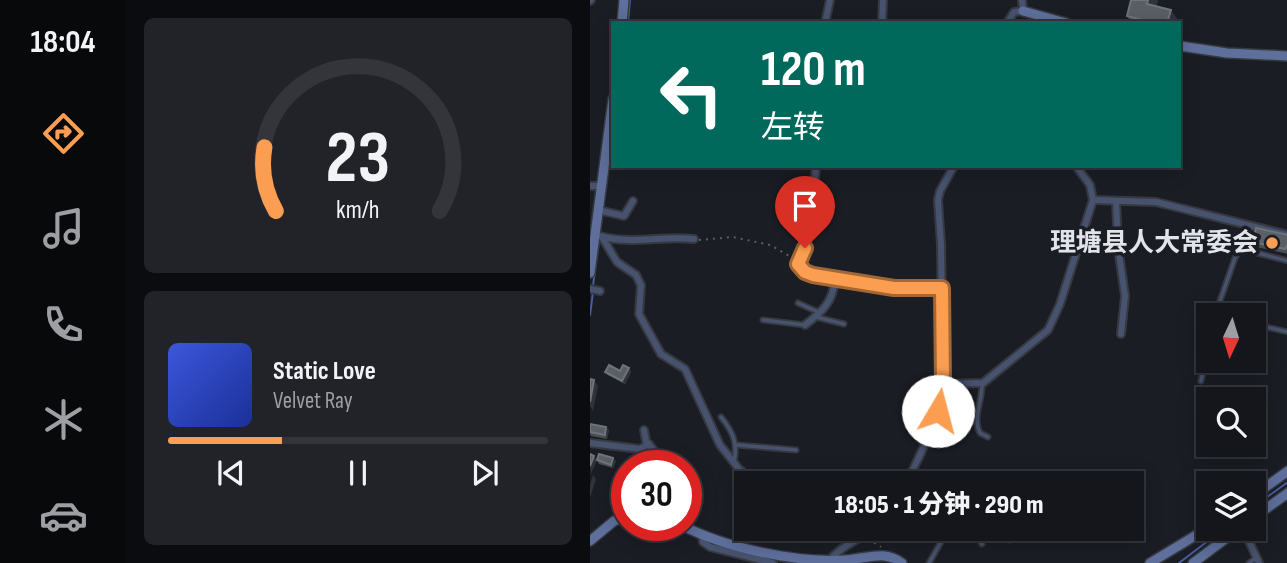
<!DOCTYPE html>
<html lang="zh">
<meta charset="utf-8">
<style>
body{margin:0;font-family:"Sofia Sans Condensed","Noto Sans SC",sans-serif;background:#212328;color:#f1f3f6;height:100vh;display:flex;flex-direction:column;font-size:26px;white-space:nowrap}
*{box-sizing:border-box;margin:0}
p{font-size:23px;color:#9d9fa3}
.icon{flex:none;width:38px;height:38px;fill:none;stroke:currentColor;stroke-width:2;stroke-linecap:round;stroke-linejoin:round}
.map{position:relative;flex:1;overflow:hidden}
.sheet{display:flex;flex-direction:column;gap:18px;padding:18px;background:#0b0c0f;width:464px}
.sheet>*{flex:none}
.top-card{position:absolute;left:21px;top:21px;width:570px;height:147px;border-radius:0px;box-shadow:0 4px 18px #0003,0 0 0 2px #33353a;background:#00695c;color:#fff;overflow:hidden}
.needle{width:46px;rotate:184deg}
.tools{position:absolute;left:606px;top:303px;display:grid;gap:14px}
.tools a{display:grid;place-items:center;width:70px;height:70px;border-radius:0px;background:#14161b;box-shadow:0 4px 18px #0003,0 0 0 2px #33353a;font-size:35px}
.speed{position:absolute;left:21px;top:450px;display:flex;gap:14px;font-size:35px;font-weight:700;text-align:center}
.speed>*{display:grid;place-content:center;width:91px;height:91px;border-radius:50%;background:#14161b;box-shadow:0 4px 18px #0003,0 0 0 2px #33353a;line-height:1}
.speed .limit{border:10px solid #d22;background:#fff;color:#111}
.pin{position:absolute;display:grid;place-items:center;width:60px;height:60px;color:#fff;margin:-72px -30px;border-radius:50% 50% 50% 0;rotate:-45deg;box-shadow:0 0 7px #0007}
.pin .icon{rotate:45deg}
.me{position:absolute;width:77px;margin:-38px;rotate:8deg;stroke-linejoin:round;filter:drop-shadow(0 0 5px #0008)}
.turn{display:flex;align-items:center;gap:24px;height:147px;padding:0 35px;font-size:32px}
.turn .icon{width:91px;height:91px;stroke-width:2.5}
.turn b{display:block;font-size:49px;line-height:60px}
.sheet .tile{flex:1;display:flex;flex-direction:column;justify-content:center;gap:10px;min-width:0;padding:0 24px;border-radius:10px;background:#212328}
.sheet .dial{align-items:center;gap:0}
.dial svg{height:182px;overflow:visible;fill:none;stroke:#33353a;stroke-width:7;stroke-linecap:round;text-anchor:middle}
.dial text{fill:#f1f3f6;stroke:none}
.song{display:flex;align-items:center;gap:21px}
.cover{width:84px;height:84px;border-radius:10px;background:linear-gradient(135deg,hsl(230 70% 55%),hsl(230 70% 35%))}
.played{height:7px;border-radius:4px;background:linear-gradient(90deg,#fb9e51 30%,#33353a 30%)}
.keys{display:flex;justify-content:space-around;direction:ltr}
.trip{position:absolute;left:144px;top:471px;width:410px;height:70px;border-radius:0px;background:#14161b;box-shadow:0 4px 18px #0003,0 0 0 2px #33353a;font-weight:800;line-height:70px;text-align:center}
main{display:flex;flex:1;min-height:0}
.tab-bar{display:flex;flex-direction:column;width:126px;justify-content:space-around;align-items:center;background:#08090b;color:#9d9fa3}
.tab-bar .icon{width:49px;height:49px}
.tab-bar .on{color:#fb9e51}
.tab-bar b{font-size:32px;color:#f1f3f6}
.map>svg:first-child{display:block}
</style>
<main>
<nav class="tab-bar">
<b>18:04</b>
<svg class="icon on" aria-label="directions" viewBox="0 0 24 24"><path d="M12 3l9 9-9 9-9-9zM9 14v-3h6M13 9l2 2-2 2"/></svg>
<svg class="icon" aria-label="music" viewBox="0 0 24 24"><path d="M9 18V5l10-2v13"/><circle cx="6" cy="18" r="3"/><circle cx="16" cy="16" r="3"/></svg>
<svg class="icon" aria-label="phone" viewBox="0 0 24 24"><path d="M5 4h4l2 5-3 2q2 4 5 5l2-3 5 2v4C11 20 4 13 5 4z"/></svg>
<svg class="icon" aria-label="climate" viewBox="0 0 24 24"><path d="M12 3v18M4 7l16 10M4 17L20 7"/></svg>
<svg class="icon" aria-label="car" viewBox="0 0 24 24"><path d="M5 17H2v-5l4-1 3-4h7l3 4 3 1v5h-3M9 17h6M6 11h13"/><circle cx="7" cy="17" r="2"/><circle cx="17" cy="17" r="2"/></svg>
</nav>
<section class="sheet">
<div class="tile dial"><svg viewBox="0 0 100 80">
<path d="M14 69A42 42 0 1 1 86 69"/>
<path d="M14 69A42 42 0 0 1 9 41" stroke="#fb9e51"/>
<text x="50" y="56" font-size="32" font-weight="700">23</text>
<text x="50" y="72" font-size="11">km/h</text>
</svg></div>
<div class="tile">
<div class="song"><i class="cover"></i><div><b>Static Love</b><p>Velvet Ray</p></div></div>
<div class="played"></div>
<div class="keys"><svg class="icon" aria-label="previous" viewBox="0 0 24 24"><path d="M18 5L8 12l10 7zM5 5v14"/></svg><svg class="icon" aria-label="pause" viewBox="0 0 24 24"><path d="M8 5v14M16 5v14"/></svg><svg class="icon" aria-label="next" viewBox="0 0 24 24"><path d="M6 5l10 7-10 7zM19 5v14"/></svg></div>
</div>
</section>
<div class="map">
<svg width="698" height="563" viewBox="0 0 698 563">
<rect width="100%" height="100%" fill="#1a1d24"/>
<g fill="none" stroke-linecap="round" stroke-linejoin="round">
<g stroke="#465d9e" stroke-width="2">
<path d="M38,23L40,0"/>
<path d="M3,286L9,240"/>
<path d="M0,315L3,292"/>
<path d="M663,507L698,482"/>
<path d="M589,563L635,528"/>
</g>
<defs>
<g id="lane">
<path d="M208,303L228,312"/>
<path d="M625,315L645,258L649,251L656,250L698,261"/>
<path d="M226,317L254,324"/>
<path d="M173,320L215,325"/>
<path d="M663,324L698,332"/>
<path d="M611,381L618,349"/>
<path d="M392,383C393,400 382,418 390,433L398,437"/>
<path d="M131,417C143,432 148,443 144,462"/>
<path d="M147,445L206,450"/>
<path d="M412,483H422"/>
<path d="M383,528L392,544"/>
<path d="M420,540L443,528"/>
<path d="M339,563L359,528"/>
<path d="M659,563L666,558"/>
</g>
<g id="street">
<path d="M0,1L1,0"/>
<path d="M235,23L240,0"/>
<path d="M292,23L293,0"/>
<path d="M417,23L424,12L433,11L432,0"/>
<path d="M226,166C223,199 223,234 208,264L215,272L289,287L352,288"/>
<path d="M0,186H10"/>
<path d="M503,200L566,202L698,235"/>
<path d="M526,201L528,247L535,296L531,334"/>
<path d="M8,210L34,216L43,201"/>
<path d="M10,236C41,245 73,235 104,239"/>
<path d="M12,237L27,262L46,275L51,285L49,314L71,354L95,369L130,445L149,469L164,483"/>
<path d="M0,289L10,291"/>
<path d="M215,325C233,311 243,302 245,279"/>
<path d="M353,384L393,383L458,330L470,304L503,200L500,185L486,166"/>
<path d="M54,430L56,441L77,466"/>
<path d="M0,443L50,449L59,444"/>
<path d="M96,471L97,470"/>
<path d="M316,483C333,451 347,420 353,384L351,245L348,200L350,191L364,166"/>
<path d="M254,528L274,536"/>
<path d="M653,528L669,563"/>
<path d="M112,535L113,542L120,547L183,563"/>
<path d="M239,561C250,546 269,541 282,528"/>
</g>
<g id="secondary">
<path d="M433,11L476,23"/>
<path d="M32,23L34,0"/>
<path d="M590,46L637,53L698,56"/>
<path d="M0,273L23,99"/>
<path d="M663,496L698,471"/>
<path d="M663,518L698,493"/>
<path d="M91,525C136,548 205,563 255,560C276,559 294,549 312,563"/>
<path d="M0,541L24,521L37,516"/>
<path d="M560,563L618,528"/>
<path d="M603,563L650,528"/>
</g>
</defs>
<use href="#lane" stroke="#363940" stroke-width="7"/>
<use href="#street" stroke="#363940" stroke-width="10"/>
<use href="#secondary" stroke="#363940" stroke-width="12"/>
<g stroke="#5b5e64" stroke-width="2" stroke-dasharray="2 5" stroke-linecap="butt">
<path d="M109,240L143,237L180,245L203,258"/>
<path d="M368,536L374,528"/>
<path d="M278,539L291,547"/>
</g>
<use href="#lane" stroke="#47526e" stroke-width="3.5"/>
<use href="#street" stroke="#47526e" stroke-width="6"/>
<use href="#secondary" stroke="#5e6f9c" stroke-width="9"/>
</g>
<g fill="#494d55">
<path d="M568,0L566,6L588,20L587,23H542L537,16Z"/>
<path d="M698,235V254L666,247L663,242Z"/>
<path d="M39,368L41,372L35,384L18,375L15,372L30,371Z"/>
<path d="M0,424L16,427L19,430L17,439L1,436L0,434Z"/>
<path d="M7,460L26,461L23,468L9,464Z"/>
</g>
<g fill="#30333b">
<path d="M558,0H568L564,14L557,4Z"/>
<path d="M581,10L588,20L587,23H577Z"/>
<path d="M39,368L41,372L35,384L32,381Z"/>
<path d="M4,380L8,386L3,411L0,406V402Z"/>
<path d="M16,427L19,430L17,439L15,435Z"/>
<path d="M4,456L7,460L1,474L0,466Z"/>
<path d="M23,458L26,461L23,468L21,465Z"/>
<path d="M3,475L6,479L0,498V485Z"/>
</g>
<g fill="#5a5e65" stroke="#6f737a" stroke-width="2">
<path d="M541,0H558L557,4L581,10L577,23H564L537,16Z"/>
<path d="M666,228L698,235V244L695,249L663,242Z"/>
<path d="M19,365L30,371L33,365L39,368L32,381L15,372Z"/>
<path d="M0,379L4,380L0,402Z"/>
<path d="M0,424L16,427L15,435L0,432Z"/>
<path d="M0,454L4,456L0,466Z"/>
<path d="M9,454L23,458L21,465L7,460Z"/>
<path d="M618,486V499L615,502L609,496Z"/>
</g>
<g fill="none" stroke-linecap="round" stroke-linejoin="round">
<defs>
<path id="route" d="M215,248L208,264L215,272L223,275L304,288H352L353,384L348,411"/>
</defs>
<use href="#route" stroke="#a36735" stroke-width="18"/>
<use href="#route" stroke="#fb9e51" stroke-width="12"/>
</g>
<circle fill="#fb9e51" stroke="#1a1d24" stroke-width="2.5" cx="682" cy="243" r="7"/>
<g text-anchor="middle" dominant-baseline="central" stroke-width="7" stroke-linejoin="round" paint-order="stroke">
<g font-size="26" font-weight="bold" fill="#e2e4e9" stroke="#1a1d24" text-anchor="end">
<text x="668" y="243">理塘县人大常委会</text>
</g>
</g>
</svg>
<div class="tools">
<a><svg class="needle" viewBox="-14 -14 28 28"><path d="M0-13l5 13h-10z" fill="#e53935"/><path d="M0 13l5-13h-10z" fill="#9d9fa3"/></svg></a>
<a><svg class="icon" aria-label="search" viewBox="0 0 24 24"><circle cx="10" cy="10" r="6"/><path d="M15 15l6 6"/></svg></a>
<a><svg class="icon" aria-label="layers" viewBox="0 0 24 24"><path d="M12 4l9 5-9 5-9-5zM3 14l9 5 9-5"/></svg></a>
</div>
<div class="speed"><div class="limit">30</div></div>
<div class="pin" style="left:215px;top:248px;background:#d93025"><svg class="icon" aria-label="arrive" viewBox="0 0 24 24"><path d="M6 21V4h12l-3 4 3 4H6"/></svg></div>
<svg class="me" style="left:348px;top:411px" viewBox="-20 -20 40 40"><circle r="19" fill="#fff"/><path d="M0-13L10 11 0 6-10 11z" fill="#fb9e51"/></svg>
<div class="trip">18:05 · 1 分钟 · 290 m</div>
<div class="top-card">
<div class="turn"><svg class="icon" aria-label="left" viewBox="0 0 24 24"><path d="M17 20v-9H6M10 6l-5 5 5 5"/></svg><div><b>120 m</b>左转</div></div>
</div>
</div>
</main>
